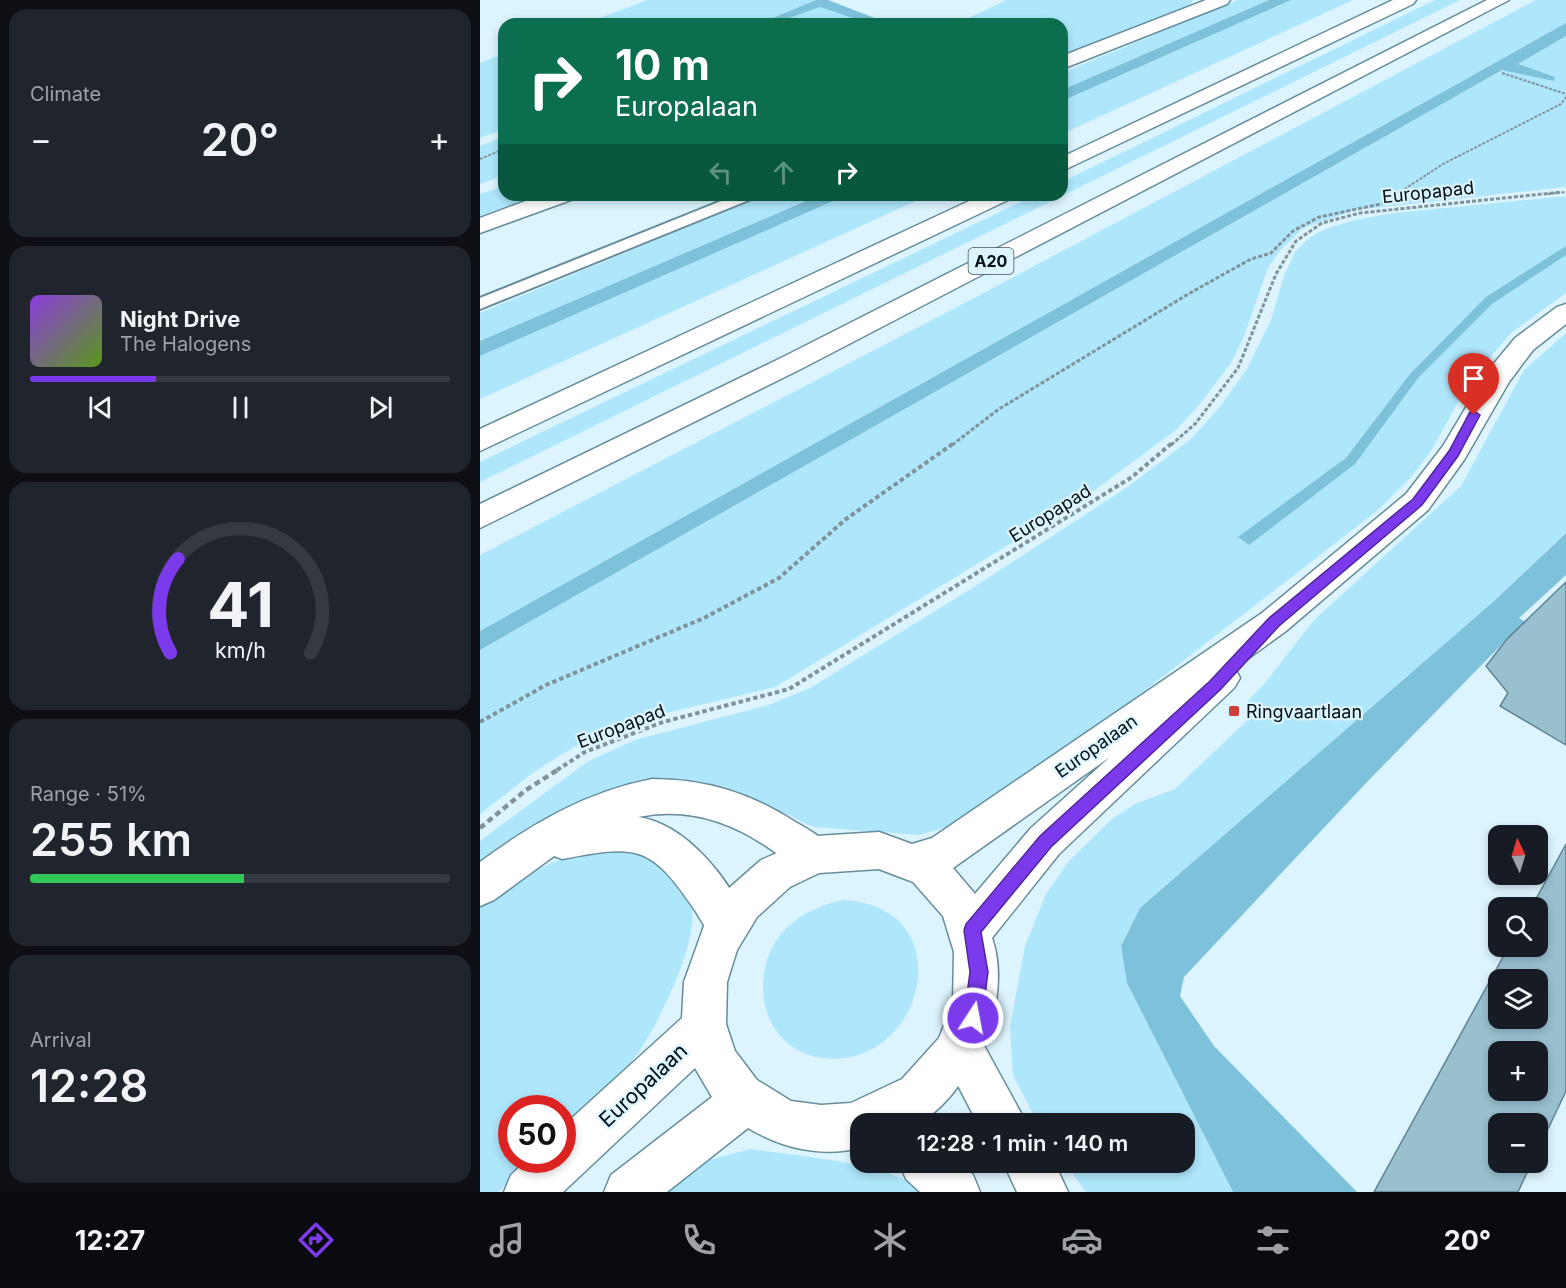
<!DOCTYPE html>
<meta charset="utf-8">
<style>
body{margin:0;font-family:Inter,sans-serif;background:#20242c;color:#f1f3f6;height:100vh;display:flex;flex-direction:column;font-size:22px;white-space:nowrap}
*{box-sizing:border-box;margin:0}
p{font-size:20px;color:#9ea1a6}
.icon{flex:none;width:33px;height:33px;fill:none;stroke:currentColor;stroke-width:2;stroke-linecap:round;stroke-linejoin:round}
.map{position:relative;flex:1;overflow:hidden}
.sheet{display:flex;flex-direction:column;gap:9px;padding:9px;background:#0d0f14;width:480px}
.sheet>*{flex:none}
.top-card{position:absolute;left:18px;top:18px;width:570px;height:183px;border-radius:18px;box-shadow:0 3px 9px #0003;background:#0b6e4f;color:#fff;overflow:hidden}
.needle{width:39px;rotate:356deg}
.fabs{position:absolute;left:1008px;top:825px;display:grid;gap:12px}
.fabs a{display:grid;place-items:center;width:60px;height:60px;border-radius:12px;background:#171b24;box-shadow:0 3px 9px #0003;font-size:30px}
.speed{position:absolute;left:18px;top:1095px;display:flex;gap:12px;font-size:30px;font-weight:700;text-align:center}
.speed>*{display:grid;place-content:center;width:78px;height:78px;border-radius:50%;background:#171b24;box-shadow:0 3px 9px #0003;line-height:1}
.speed .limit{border:9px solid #d22;background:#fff;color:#111}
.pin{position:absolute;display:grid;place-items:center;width:51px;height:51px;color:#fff;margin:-62px -26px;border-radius:50% 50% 50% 0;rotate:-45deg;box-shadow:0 0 6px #0007}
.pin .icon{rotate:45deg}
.me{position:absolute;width:66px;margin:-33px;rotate:11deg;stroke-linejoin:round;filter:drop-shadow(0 0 4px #0008)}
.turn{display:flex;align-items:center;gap:21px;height:126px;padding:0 18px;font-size:27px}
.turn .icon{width:78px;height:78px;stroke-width:2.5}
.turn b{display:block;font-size:42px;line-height:51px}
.lanes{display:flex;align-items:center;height:57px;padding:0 18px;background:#0003;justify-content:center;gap:30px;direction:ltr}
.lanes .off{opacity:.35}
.big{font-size:45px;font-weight:600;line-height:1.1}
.sheet .tile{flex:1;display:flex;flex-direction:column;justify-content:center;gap:9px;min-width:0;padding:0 21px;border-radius:18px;background:#20242c}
.sheet .dial{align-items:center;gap:0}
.dial svg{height:156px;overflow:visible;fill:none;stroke:#363941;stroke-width:7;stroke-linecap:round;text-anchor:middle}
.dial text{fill:#f1f3f6;stroke:none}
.song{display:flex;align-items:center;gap:18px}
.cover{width:72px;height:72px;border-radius:9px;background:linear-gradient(135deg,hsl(270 70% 55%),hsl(90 70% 35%))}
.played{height:6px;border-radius:3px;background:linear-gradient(90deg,#7c3aed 30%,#363941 30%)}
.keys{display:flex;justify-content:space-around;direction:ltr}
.heat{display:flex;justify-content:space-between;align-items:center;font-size:33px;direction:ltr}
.charge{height:9px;border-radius:4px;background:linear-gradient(90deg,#34c759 51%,#363941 0)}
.trip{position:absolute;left:370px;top:1113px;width:345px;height:60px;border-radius:18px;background:#171b24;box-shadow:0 3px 9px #0003;font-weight:600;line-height:60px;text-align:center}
.menu{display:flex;height:96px;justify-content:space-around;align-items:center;background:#090b0e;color:#9ea1a6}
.menu .icon{width:42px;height:42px}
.menu .selected{color:#7c3aed}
.menu b{font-size:27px;color:#f1f3f6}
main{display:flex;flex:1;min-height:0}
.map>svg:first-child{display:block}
</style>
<main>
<section class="sheet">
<div class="tile"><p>Climate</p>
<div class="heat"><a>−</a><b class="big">20°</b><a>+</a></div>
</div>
<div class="tile">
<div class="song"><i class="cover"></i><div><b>Night Drive</b><p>The Halogens</p></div></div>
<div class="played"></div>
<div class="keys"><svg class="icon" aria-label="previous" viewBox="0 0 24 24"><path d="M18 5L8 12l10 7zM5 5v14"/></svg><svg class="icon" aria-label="pause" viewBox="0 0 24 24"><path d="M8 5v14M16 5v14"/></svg><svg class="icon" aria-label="next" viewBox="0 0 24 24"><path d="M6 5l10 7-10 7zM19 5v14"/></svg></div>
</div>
<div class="tile dial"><svg viewBox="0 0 100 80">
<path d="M14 69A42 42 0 1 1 86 69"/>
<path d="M14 69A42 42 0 0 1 18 21" stroke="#7c3aed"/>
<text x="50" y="56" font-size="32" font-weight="700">41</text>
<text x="50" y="72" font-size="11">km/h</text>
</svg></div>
<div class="tile"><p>Range · 51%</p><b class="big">255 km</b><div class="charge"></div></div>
<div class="tile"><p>Arrival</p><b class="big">12:28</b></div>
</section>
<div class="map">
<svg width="1086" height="1192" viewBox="0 0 1086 1192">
<rect width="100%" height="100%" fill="#dcf4fe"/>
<g fill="#aee6fc">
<path d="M168,0H336L278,24H104Z"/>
<path d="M527,0H713L710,5L582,55V24H476Z"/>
<path d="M758,0H789L582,90V73Z"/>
<path d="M811,0H873L582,134V101Z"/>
<path d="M955,0H980L0,482V462L555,195H582V182Z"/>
<path d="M1056,0H1086V23L0,631V555L477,307Z"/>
<path d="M340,7L390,24H292Z"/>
<path d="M1086,36V187L875,210L823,228L799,252L788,268L763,339L751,363L719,405L696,430L597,503L295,687L174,716L130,730L92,748L54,772L0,814V650L1022,70L1033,71L1043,67L1038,64Z"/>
<path d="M24,54V129L0,138V63Z"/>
<path d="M24,136V175L0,184V146Z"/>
<path d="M24,186V195H63L0,219V194Z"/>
<path d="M285,195H340L0,341V313Z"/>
<path d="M367,195H449L0,399V356Z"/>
<path d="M1086,196V293L1031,333L1001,368L982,395L951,451L931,477L898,510L645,706L491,817L474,825L439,835L333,827L270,796L246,787L220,782L193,781L142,787L110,797L70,815L0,865V841L107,762L155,740L289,705L330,688L491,589L646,488L711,439L739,408L767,369L791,320L804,276L815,252L829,238L845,229L875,220L914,213Z"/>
<path d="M1086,333V532L1013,602L660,908L641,945L647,983L753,1192H606L585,1163L705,1162V1124L558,1123L533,1075L530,1027L545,946L566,894L589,861L632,819L655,804L695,789L776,712L764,705L786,682L834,620L981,486L1044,370Z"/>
<path d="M124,849C135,849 146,848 156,850C169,852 182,862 191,871C200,881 207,893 211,906C220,940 179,1022 160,1050C138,1082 110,1107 83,1134L82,1108H32V1160H54L18,1192H0V901C46,874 70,859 124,849Z"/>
<path d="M364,900C484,907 445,1069 344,1058C285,1052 267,983 298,938C314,917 338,905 364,900Z"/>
<path d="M271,1149C314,1156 413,1162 443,1192H181L217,1163Z"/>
</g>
<g fill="#7dc1db">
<path d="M336,0H348L410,24H390L340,7L292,24H278Z"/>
<path d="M789,0H811L582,101V90Z"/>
<path d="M1086,23V36L1038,64L1075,77L1074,81L1022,70L0,650V631Z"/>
<path d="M340,195H367L0,356V341Z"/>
<path d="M1086,246V255L1012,304L938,378L875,464L769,545L758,537L866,458L930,374L1006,297Z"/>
<path d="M1086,533V575L1039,618L1050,625L1030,636L886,783L704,977L700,996L734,1046L877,1192H753L647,983L641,946L660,908L1013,602Z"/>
</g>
<g fill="#98c0cf" stroke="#5e8493" stroke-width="1.5" fill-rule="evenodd">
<path d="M1086,582V745L1020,706L1028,693L1006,666L1027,639Z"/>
<path d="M1086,844V1091L1058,1150V1124H1018V1162H1052L1038,1192H894L1029,946H1058V908H1051ZM1018,980H1058V1018H1018ZM1018,1052H1058V1090H1018Z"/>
</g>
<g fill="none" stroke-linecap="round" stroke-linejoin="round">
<defs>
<path id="service" d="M256,195H277L274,198L0,309V298Z"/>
<g id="minor">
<path d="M726,0H750L747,4L582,69V56Z"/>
<path d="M62,195H94L91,200L0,233V218Z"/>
<path d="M172,779C226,779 271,793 317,823C333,832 346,839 354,856L348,869L334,875C316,868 302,857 286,846C247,820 205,807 158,817C207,824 250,880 268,923L262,937L247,943C230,937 225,927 216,912C171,845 159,844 82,859L74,856L14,900L0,906V862C53,823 106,792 172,779Z"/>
</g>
<g id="tertiary">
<path d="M480,1025L496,1031L547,1124H498L458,1047L464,1031Z"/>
<path d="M419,1162H480L493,1175L500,1192H440L426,1179Z"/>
<path d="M523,1162H574L588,1192H537Z"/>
</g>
<path id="secondary" d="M1086,304V324L1053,350L1029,382L984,460L948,510L806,631L755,668L760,678L754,688L579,854L512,938C519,957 519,982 516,1002C511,1039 471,1115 432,1124C417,1127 397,1124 381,1124V1148C340,1157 304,1149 268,1128L187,1192H124L131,1175L232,1097L215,1068L83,1192H24L31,1175L47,1160H82V1127L202,1018L204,982L224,926L248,889L281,860L336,836L399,832L432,844L452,838L782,613L926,494L963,446L1007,372L1035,338L1077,307ZM630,757L551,828L495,894L473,868ZM399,869L433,882L463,916L474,952L473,1003L459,1038L422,1079L371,1103L341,1105L311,1101L277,1080L255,1051L246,1024L247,982L257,950L277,917L310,887L339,873Z"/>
<g id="motorway">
<path d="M913,0H936L933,4L582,171V157Z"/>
<path d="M1007,0H1029L321,369L0,528V504L303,357Z"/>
<path d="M502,195H531L528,200L0,451V429Z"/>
</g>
</defs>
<use href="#service" stroke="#678d9c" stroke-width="4"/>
<use href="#minor" stroke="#678d9c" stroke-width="3"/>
<use href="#tertiary" stroke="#678d9c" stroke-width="3"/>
<use href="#secondary" stroke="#678d9c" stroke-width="3"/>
<use href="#motorway" stroke="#678d9c" stroke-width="3"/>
<g stroke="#80939b" stroke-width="2" stroke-dasharray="3 1.5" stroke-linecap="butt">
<path d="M1022,73L1086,94"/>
<path d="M0,159L24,149"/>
<path d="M917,194L963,164L1081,104L1086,97"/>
<path d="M1068,194L1086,192"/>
</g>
<g stroke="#80939b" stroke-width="3" stroke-dasharray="4 2" stroke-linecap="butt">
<path d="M472,445L519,409L710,293L771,259L791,253L813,231L839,217L910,202L918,192"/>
<path d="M691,445L715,424L758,368L796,274L816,241L842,223L880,213L1082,192"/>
</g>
<g stroke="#80939b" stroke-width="4" stroke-dasharray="4.5 3" stroke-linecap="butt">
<path d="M0,722L66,685L224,618L299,578L366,519L474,443"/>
<path d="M77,770L105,752L183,722L309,689L652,477L692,443"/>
</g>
<path stroke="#80939b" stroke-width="4.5" stroke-dasharray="6 4" stroke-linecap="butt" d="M0,828L46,790L79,769"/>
<use href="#service" fill="#fff" fill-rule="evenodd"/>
<use href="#minor" fill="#fff" fill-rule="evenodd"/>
<use href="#tertiary" fill="#fff" fill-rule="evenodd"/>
<use href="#secondary" fill="#fff" fill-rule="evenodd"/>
<use href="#motorway" fill="#fff" fill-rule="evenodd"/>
</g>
<path fill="#7c3aed" stroke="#51269a" stroke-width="1.5" d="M994,411L1000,415L978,456L942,505L799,626L740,690L571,847L501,932L508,972L502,1018L499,1024L493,1027L486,1024L484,1018L490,972L484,930L486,924L560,836L730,681L789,618L933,499L969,451L990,412Z"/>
<rect fill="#ce3f38" stroke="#dcf4fe" stroke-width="2" x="748" y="705" width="12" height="12" rx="3"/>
<g text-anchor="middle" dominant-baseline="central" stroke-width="4.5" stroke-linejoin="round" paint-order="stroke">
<rect fill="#dcf4fe" stroke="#43535a" stroke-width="1.5" x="488.5" y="248" width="45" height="26" rx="4.5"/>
<g font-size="16" font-weight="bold" fill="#020e14">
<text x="511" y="261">A20</text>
</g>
<g font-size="18" fill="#020e14" stroke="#dcf4fe">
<text transform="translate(948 192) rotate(-6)">Europapad</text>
<text transform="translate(570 513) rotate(-32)">Europapad</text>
<text transform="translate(141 726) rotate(-21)">Europapad</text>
<text transform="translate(616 746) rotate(-35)">Europalaan</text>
</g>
<g font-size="18" fill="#020e14" stroke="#dcf4fe" text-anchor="start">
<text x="766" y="711">Ringvaartlaan</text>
</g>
<g font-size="21" fill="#020e14" stroke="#dcf4fe">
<text transform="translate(163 1085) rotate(-43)">Europalaan</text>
</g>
</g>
</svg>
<div class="fabs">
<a><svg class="needle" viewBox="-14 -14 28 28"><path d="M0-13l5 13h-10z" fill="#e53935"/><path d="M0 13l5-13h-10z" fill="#9ea1a6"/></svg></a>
<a><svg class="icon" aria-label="search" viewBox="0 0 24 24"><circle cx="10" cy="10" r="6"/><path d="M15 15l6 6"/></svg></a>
<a><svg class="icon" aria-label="layers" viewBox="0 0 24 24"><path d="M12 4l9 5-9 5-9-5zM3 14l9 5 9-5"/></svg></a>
<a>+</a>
<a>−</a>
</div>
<div class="speed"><div class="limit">50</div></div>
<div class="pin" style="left:994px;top:415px;background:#d93025"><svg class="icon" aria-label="arrive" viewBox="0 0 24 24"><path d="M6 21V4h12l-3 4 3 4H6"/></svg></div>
<svg class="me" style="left:493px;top:1018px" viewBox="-20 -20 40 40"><circle r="17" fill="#7c3aed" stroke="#fff" stroke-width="3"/><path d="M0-11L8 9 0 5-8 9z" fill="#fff"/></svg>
<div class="trip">12:28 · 1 min · 140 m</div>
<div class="top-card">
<div class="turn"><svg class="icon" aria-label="right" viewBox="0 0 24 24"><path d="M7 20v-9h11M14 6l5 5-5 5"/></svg><div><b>10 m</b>Europalaan</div></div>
<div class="lanes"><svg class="icon off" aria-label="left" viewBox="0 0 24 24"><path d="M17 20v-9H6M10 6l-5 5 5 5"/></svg><svg class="icon off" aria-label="ahead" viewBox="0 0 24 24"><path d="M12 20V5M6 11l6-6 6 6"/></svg><svg class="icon" aria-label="right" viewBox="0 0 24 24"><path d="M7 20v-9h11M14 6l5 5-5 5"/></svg></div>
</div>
</div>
</main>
<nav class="menu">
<b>12:27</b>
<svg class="icon selected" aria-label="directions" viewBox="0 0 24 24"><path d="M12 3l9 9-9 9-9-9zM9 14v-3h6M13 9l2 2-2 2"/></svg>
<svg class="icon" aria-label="music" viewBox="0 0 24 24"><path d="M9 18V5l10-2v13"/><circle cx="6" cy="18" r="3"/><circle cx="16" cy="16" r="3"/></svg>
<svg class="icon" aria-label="phone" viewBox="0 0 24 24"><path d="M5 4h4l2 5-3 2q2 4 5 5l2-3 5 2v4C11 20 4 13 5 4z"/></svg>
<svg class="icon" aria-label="climate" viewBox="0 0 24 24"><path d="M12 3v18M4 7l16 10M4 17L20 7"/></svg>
<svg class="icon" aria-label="car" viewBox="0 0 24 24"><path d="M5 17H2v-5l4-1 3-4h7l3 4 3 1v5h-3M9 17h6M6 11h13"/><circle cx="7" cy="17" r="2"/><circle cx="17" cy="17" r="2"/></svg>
<svg class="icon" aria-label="filters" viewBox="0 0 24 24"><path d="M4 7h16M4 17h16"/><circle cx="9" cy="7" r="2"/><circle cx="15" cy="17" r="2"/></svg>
<b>20°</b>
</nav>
